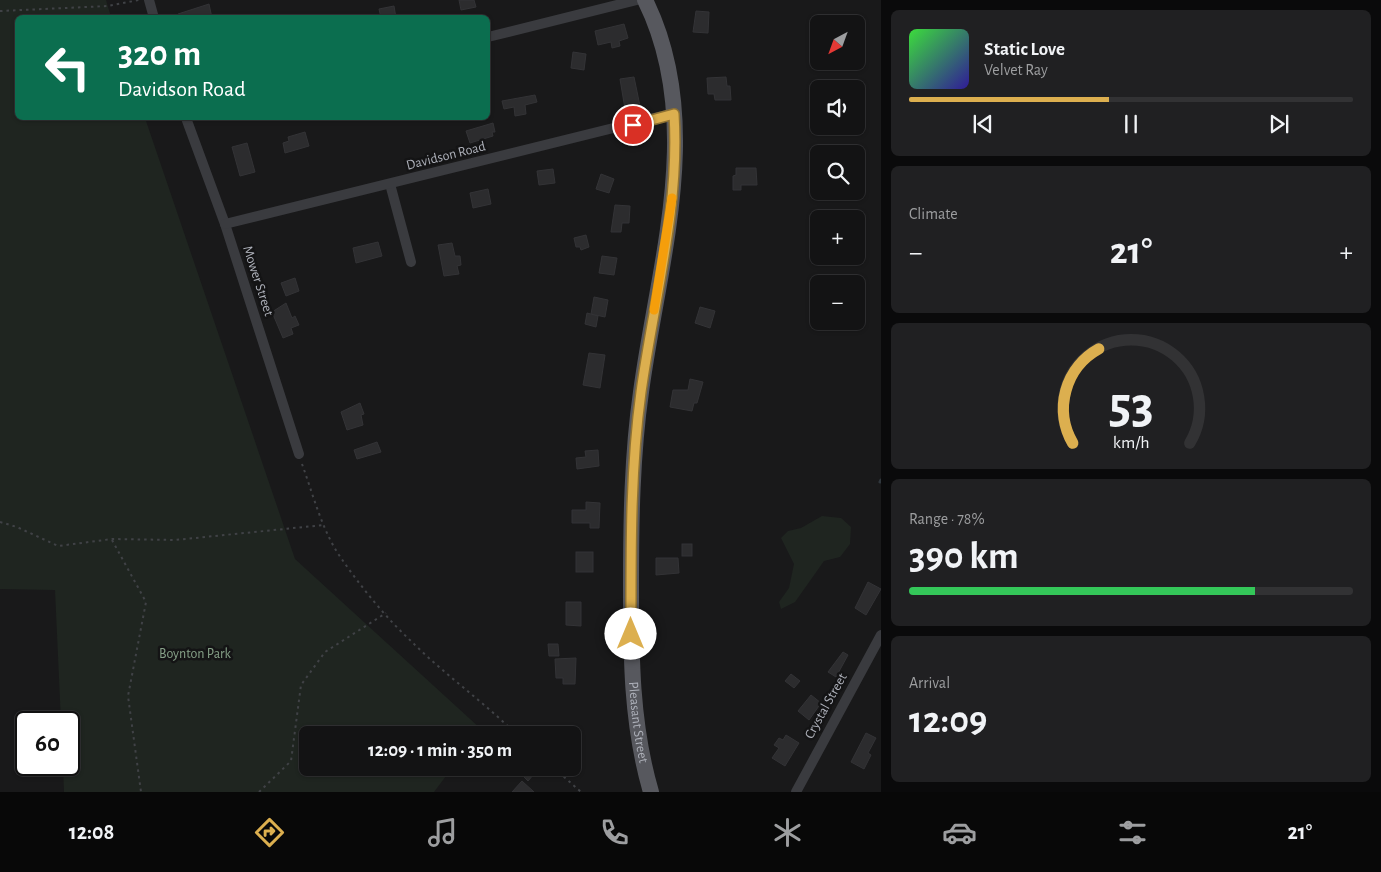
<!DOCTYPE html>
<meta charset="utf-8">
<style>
body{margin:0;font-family:"Alegreya Sans",sans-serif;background:#202022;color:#f1f3f6;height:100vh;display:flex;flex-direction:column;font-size:19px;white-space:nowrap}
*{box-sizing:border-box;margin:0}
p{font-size:16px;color:#9d9ea0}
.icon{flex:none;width:28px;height:28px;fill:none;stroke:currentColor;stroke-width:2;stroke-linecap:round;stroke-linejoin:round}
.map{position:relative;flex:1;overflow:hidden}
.side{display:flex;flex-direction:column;gap:10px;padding:10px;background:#0a0a0b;width:500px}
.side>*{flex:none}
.banner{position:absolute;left:15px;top:15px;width:475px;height:105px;border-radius:8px;box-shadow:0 1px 4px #0004,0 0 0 1px #323234;background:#0b6e4f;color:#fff;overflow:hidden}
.needle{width:32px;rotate:221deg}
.fabs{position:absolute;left:810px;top:15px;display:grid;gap:10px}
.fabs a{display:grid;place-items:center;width:55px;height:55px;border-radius:8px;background:#131314;box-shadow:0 1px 4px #0004,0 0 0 1px #323234;font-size:25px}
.speed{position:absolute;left:15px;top:711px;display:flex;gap:10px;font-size:25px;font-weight:700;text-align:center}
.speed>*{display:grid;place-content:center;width:65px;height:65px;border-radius:50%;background:#131314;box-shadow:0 1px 4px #0004,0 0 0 1px #323234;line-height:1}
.speed .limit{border:2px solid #111;border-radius:8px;background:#fff;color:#111}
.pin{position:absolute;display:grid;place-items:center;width:42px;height:42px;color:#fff;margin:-21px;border:2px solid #fff;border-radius:50%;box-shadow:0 1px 5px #0007}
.me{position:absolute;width:55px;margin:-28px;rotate:0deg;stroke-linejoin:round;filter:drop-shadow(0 0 4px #0008)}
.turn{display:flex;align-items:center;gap:18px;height:105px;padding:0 20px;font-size:22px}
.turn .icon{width:65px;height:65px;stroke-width:2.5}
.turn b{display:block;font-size:35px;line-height:42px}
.big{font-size:38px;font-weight:600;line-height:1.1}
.side .tile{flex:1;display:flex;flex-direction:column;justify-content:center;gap:8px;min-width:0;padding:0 18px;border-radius:8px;background:#202022}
.side .dial{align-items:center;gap:0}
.dial svg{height:130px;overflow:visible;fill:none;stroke:#323234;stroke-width:7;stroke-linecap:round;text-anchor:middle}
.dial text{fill:#f1f3f6;stroke:none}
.song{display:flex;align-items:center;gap:15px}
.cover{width:60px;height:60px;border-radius:8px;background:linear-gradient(135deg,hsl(120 70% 55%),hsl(250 70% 35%))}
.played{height:5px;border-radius:2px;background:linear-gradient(90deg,#dcaf4f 45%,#323234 45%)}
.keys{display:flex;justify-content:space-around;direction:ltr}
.heat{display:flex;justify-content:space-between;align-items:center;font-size:28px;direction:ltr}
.charge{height:8px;border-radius:4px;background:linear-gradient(90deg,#34c759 78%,#323234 0)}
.trip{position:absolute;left:299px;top:726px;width:282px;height:50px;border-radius:8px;background:#131314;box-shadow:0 1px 4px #0004,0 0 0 1px #323234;font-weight:600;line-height:50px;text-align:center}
.tabs{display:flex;height:80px;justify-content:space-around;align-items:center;background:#080808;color:#9d9ea0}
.tabs .icon{width:35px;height:35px}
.tabs .on{color:#dcaf4f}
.tabs b{font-size:22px;color:#f1f3f6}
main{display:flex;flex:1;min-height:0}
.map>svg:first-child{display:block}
</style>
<main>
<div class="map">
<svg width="881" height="792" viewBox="0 0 881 792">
<rect width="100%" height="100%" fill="#19191a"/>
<g fill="#1f2520">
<path d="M0,0H106L111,17L18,18V118H145L295,559L481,729L477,735H308V768H452L434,792H64L63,765H69V722H61L55,590L0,589Z"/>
<path d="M822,516L841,518L851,527L850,544L840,557L824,561L795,602L781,609L779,602L789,588L794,564L781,538L788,531L801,528Z"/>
</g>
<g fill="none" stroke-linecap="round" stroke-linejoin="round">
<path stroke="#30373d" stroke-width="3" d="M880,482L881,480"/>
</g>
<g fill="#2c2c2e" stroke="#333336">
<path d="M459,0H474L476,7L461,10Z"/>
<path d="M209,4L212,18H178V14Z"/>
<path d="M394,6L396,18H381L379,9Z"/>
<path d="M696,11L709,12L708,33L693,32Z"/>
<path d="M624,24L628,38L619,41L620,46L612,48L611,42L598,45L595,31Z"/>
<path d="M573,52L586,54L584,70L571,68Z"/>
<path d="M634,77L640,106L625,109L620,79Z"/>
<path d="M726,77L727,86H730L731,100H715L714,94H708L707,78Z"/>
<path d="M535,95L537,102L525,105L526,114L515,116L514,107L504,109L502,101Z"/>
<path d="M493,123L495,132H492L493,136L470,143L466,131Z"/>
<path d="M305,132L309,146L285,153L283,143L289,141L288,137Z"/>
<path d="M247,143L255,172L240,176L232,147Z"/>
<path d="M736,168H756L757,185H741V190H733V176L736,175Z"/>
<path d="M553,169L555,183L539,185L537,171Z"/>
<path d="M601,174L614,179L609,193L596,189Z"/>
<path d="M488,189L491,204L473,208L470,193Z"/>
<path d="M615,205L630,206L629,223H622L621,232H611Z"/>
<path d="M586,235L589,247L581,250L580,247H576L574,238Z"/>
<path d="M378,242L382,256L356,263L353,248Z"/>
<path d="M452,243L455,256H460L461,265L457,266L459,274L444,276L438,245Z"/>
<path d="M602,256L617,258L614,275L599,273Z"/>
<path d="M295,278L299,291L286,296L281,283Z"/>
<path d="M594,297L608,300L605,317L591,314Z"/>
<path d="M286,303L292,318L295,316L299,325L291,328L293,334L283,338L272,312Z"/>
<path d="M700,307L715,311L710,328L695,323Z"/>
<path d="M587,313L598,316L596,327L585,324Z"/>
<path d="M589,353L605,355L600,388L583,385Z"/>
<path d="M690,379L703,382L697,403H694L692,411L670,407L673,390H688Z"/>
<path d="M360,403L364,414L361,415L363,425L347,430L341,412Z"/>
<path d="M377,442L381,452L357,459L354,450Z"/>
<path d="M598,450L599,466L577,469L576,458L586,457L585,451Z"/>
<path d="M586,502L600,503L599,528H590V523H572V510H586Z"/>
<rect x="682" y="544" width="10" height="12"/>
<rect x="576" y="552" width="17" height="20"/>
<path d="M656,558H678L679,573L656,575Z"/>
<path d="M868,582L881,589L866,615L855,608Z"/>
<path d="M566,602H581V626L566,625Z"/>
<path d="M548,644H558L559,656H549Z"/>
<path d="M843,652L848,655L836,677L828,672Z"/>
<path d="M576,658L575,684H563V678H556L555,659Z"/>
<path d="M791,674L800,681L794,688L785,681Z"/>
<path d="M811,695L821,703L809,720L798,711Z"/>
<path d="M866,733L876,738L868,753L871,755L864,769L851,762Z"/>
<path d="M786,735L799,743L785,766L772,758L779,748L774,745L779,738L783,740Z"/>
<path d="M523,768H527L534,774L528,781L519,772Z"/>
<path d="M522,781L534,792H512Z"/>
</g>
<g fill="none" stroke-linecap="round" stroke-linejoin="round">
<g stroke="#404246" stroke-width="2" stroke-dasharray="2.5 4" stroke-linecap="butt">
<path d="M0,11L108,6L139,0"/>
<path d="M302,464C313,494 322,531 341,558C361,587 386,618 412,642C445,675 484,702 517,735"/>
<path d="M0,522L17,527L58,546L112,539L175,540L324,525"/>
<path d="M112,540L146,602L128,696L141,792"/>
<path d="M554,768L581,792"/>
<path d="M259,792L291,761L301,685L325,652L386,613"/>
</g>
<g stroke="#3a3b3f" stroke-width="10">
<path d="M149,0L154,18"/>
<path d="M488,37L637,0"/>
<path d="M186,118L225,224L299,454"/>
<path d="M390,184L411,262"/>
<path d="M225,224L674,113"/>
<path d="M796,792L881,635"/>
</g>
<path stroke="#57585e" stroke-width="16" id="s1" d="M645,0C706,123 658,264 641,392C632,455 631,520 631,585C631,655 631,724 651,792"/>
</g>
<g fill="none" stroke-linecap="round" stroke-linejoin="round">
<defs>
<path id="route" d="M631,634C631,554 630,472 641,392C654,299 680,207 674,114L633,125"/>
</defs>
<use href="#route" stroke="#8f7233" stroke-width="12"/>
<use href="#route" stroke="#dcaf4f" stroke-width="9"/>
<path stroke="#f59e0b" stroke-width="9" d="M654,310L672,198"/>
</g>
<g text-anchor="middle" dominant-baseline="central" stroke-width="5" stroke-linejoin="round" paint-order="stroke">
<g font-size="14" fill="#adb0b9" stroke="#141415">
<text transform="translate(446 156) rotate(-14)">Davidson Road</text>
<text transform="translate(258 281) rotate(72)">Mower Street</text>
<text transform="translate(826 706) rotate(-61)">Crystal Street</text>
<text stroke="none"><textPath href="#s1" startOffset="730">Pleasant Street</textPath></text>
</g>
<g font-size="14" fill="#86a188" stroke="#141415">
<text x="195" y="654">Boynton Park</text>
</g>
</g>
</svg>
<div class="fabs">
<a><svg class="needle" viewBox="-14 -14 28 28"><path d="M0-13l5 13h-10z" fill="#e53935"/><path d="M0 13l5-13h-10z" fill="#9d9ea0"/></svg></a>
<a><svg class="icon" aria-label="sound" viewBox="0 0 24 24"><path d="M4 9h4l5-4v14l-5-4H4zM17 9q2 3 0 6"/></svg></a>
<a><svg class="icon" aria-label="search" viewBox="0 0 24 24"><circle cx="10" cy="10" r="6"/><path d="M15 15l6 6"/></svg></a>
<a>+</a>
<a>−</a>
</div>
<div class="speed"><div class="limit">60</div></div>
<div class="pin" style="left:633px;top:125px;background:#d93025"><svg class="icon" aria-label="arrive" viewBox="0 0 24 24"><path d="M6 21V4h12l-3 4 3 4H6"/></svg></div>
<svg class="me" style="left:631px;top:634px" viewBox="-20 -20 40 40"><circle r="19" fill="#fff"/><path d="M0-13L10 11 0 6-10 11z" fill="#dcaf4f"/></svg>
<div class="trip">12:09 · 1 min · 350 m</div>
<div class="banner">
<div class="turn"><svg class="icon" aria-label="left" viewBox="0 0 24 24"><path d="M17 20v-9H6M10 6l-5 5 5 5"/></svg><div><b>320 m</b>Davidson Road</div></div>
</div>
</div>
<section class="side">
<div class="tile">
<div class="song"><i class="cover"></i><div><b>Static Love</b><p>Velvet Ray</p></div></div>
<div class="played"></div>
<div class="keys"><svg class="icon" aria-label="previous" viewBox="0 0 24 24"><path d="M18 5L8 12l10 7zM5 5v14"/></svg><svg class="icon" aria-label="pause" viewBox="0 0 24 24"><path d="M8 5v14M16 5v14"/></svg><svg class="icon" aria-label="next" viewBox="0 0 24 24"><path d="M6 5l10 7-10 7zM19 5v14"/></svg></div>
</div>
<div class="tile"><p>Climate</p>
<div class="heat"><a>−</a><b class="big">21°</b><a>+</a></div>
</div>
<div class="tile dial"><svg viewBox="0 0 100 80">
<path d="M14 69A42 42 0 1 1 86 69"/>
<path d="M14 69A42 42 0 0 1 30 11" stroke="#dcaf4f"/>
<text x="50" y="56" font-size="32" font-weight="700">53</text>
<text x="50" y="72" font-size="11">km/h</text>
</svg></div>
<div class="tile"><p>Range · 78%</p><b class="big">390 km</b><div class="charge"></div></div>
<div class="tile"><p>Arrival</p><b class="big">12:09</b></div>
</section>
</main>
<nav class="tabs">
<b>12:08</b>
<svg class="icon on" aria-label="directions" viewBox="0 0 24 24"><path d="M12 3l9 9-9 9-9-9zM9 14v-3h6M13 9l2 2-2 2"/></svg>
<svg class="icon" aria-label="music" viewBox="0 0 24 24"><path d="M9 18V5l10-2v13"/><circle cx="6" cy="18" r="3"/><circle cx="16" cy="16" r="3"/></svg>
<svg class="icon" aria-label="phone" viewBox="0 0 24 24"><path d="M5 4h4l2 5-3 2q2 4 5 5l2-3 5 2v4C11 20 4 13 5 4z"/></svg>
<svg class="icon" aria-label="climate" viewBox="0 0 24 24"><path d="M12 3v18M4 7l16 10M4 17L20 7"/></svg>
<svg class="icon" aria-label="car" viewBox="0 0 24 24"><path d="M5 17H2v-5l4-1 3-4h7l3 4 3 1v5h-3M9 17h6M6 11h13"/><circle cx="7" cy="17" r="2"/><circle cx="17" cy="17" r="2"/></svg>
<svg class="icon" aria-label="filters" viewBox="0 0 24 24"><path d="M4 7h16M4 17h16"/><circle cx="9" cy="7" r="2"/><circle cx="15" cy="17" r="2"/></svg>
<b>21°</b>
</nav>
